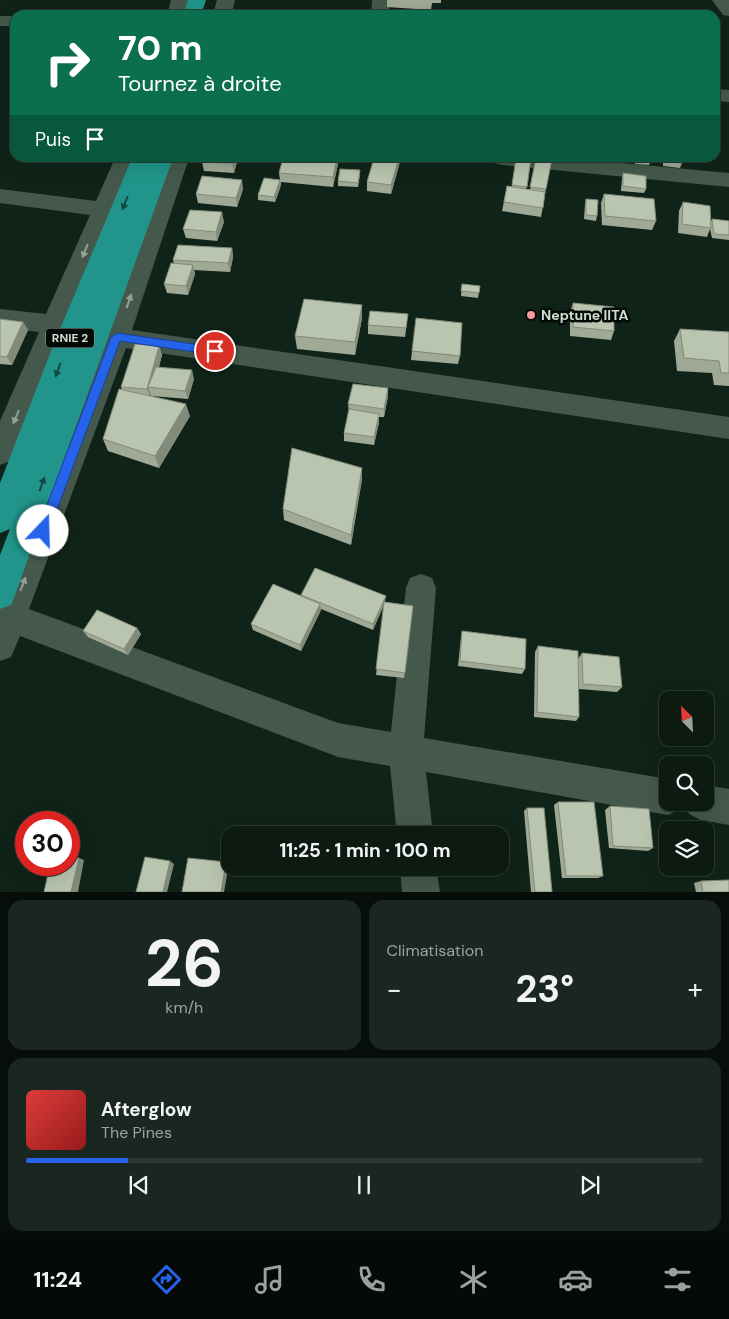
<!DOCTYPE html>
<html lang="fr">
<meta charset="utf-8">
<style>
body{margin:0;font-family:"DM Sans",sans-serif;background:#1a2720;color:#f1f3f6;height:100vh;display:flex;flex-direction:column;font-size:19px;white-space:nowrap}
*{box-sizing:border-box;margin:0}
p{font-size:16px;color:#9aa19f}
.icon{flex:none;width:28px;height:28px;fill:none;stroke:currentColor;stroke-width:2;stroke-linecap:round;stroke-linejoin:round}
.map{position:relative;height:892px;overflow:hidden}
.panel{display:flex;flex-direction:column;gap:8px;padding:8px;background:#070e0a;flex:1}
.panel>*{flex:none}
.top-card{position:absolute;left:10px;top:10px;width:710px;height:152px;border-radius:15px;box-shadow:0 5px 20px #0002,0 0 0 1px #2c3832;background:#0b6e4f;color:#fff;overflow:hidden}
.needle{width:32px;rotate:336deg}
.controls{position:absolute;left:659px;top:691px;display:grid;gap:10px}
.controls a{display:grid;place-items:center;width:55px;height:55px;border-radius:10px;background:#0c1a12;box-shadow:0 5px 20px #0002,0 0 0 1px #2c3832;font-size:25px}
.speed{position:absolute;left:15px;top:811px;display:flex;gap:10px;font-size:25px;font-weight:700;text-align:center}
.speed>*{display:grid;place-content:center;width:65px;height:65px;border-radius:50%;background:#0c1a12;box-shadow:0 5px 20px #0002,0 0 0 1px #2c3832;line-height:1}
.speed .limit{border:8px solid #d22;background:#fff;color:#111}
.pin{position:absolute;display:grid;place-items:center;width:42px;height:42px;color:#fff;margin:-21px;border:2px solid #fff;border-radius:50%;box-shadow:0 1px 5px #0007}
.me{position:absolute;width:55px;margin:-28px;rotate:21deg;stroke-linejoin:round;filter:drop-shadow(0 0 4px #0008)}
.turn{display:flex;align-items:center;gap:18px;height:105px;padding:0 25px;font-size:22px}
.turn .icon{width:65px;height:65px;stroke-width:2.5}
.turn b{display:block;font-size:35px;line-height:42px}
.then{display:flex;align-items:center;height:48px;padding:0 25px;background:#0003;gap:10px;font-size:19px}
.big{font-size:38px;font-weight:700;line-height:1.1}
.panel .tile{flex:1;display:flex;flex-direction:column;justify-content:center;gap:8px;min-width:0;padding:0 18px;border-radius:15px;background:#1a2720}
.panel .dial{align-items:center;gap:0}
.dial b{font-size:65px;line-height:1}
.song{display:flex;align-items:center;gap:15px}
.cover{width:60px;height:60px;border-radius:8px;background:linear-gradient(135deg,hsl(0 70% 55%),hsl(0 70% 35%))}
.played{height:5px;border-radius:2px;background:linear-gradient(90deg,#2563eb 15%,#2c3832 15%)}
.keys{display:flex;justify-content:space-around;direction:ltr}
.heat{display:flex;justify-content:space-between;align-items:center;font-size:28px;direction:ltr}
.panel .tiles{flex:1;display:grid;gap:8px;grid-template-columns:1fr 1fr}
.tile:last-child{grid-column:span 2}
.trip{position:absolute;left:221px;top:826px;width:288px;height:50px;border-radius:15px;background:#0c1a12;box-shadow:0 5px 20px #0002,0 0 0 1px #2c3832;font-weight:700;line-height:50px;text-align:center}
.tabs{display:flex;height:80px;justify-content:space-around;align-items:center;background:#050a07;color:#9aa19f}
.tabs .icon{width:35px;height:35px}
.tabs .current{color:#2563eb}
.tabs b{font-size:22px;color:#f1f3f6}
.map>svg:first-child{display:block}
</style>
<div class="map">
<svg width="729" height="892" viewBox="0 0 729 892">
<rect width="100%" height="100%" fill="#102318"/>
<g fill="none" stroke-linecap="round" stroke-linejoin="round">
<g fill="#44594c" fill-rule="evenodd">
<path d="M171,0H189L185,15H167Z"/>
<path d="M217,0H235L231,15H213Z"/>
<path d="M372,0H390L389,15H371Z"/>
<path d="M712,0H729V16L723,15Z"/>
<rect x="0" y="16" width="15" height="10"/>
<path d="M715,89L729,90V102L715,101Z"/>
<path d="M115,158H136L14,453L10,461L0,465V421L39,332L0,327V309L46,314L90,215L0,203V189L96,201Z"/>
<path d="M168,158H189L132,330L729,417V439L126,348L29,609L338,723L391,732L406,588L410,578L421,574L432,578L436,588L424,738L668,779V802H683L680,809L668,815L426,772L433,835H397L390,766L338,757L20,636L11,657L0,661V605L104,337Z"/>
<path d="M491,158H569L729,173V187L502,165L494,163Z"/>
<path d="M705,785L729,789V825L701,820L689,814L684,802H705Z"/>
<path d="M400,868H436L440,892H402Z"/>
</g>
<g fill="#21958b" fill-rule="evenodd">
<path d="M188,0H206L201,15H183Z"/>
<path d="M132,158H173L15,595L11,605L0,609V555L10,529L0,533V483L53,346Z"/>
</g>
</g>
<g fill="#9fa996">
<path d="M387,0H441V3H432L431,10L387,7Z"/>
<path d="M238,158L234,173L204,171L202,162Z"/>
<path d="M313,158H338V164L333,187L281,182V185L275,202L258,200V195L280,180L279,173Z"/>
<path d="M374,158H401L391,194L367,191V182Z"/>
<path d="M516,158H531L526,189L530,190L536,158L546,189L541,217L502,211L507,186L512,187Z"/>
<path d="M560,158H573V159Z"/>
<path d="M588,158H611L610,161L588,159Z"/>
<path d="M634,158H650L651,160L649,165L635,164Z"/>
<path d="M663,158H681L682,163L680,168L663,166Z"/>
<path d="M623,173L646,189L644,193L621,191L622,178Z"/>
<path d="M360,175L358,187L338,186V181Z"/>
<path d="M243,189L237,207L198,203L196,194Z"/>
<path d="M604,194L656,221L652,230L602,225L601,203Z"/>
<path d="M586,199L597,216L596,221L584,219L585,204Z"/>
<path d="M683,202L711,221L712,219L729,221V240L712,238L710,229L707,237L678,233L679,211Z"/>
<path d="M224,222L217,241L186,238L183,229Z"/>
<path d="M232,248L233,257L230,272L194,270L195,274L188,295L167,293L164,284L174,264L173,260Z"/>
<path d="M462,284L480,286L478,298L461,296Z"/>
<path d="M573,303L614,331L611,340L570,336V312Z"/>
<path d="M362,318L355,355L297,349L295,336Z"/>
<path d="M0,319L23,322L28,330L12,365L0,364Z"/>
<path d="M407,323L405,337L368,334V325Z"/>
<path d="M680,329L729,332V386L714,385L712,373L677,371L674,341Z"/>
<path d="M159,346L162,355L159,367L194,379L188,399L151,396V394L150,396L190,416L159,468L108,451L103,439L122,390L121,387Z"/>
<path d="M412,351L460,356L458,364L411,360Z"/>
<path d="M388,388V396L384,417H379V422L374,445L344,441V433L349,413L348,404Z"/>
<path d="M362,479L351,545L284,520L283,509Z"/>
<path d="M301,595L385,602L413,606L404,678L376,675L384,605L373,630L321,609V610L301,651L253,630L251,624L301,596Z"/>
<path d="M137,628L141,634L128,655L88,637L83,631Z"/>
<path d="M462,631L525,669L522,674L458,666L461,637Z"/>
<path d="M538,646L578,659L582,653L622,687L617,692L579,689V717L576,721L534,717L535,652Z"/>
<path d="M558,802L603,876L598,878H562L554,805Z"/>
<path d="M610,806L653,848L648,851L609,848L605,810Z"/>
<path d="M527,808L552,892H531L524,811Z"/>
<path d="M701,881L729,892H696L694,883Z"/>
</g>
<g fill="#828a7a">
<path d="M234,158H238L234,173L232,164Z"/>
<path d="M337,158H338V164L333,187V177Z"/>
<path d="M399,158H401L391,194V185Z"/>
<path d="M242,180L243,189L237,207L236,198Z"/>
<path d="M280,180L281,185L275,202L274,197Z"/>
<path d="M222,212L224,222L217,241L216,232Z"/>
<path d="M232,248L233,257L230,272L228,263Z"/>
<path d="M193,265L195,274L188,295L186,286Z"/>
<path d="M362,305V318L355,355V342Z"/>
<path d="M23,322L28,330L12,365L7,357Z"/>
<path d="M159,346L162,355L153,388L148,387L151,394L150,397L147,389Z"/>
<path d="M192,370L194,379L188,399L185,391Z"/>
<path d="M388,388V396L384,417V409Z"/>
<path d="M186,404L190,416L159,468L155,456Z"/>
<path d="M379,414V422L374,445V437Z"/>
<path d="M362,468V479L351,545V535Z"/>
<path d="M386,596L385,602L373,630V624Z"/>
<path d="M320,604L321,610L301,651L300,645Z"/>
<path d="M137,628L141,634L128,655L124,649Z"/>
<path d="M79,858L84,860L78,892H71Z"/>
<path d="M170,861L174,864L167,892H163Z"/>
<path d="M226,862L229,864L224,892H221Z"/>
</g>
<g fill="#b9c5af" stroke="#828a7a">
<path d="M320,14L331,15H320Z"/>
<path d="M534,14L556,15H534Z"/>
<path d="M203,158H234L232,164L202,162Z"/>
<path d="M283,158H337L333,177L279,173Z"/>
<path d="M374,158H399L391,185L367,182Z"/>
<path d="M516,158H531L527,187L512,185Z"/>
<path d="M536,158L552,159L546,189L530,187Z"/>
<path d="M636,158H650L651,160L636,159Z"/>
<path d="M665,158H681L682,163L665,161Z"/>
<path d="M340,169L360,170L358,183L338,181Z"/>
<path d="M623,173L646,176V189L623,186Z"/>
<path d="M202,176L242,180L236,198L196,194Z"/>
<path d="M264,178L280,180L274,197L258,195Z"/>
<path d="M507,186L545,192L543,208L504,202Z"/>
<path d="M604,194L654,199L656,221L605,216Z"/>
<path d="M586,199L598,200L597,216L586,215Z"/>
<path d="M683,202L710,206L711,228L682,224Z"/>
<path d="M190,210L222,212L216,232L183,229Z"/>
<path d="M712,219L729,221V235L714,234Z"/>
<path d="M178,245L232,248L228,263L173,260Z"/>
<path d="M171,263L193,265L186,286L164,284Z"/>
<path d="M462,284L480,286L479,293L461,291Z"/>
<path d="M304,299L362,305L355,342L295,336Z"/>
<path d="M573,303L614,307V331L573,327Z"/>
<path d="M370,311L408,314L406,328L368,325Z"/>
<path d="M416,318L462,323L460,356L412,351Z"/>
<path d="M0,319L23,322L7,357L0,356Z"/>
<path d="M680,329L729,332V373H721L719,361L684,358Z"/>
<path d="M135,344L159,346L147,389L121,387Z"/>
<path d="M156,367L192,370L185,391L148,387Z"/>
<path d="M353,384L388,388L384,409L348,404Z"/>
<path d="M119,389L186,404L155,456L103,439Z"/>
<path d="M349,409L379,414L374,437L344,433Z"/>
<path d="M292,448L362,468L351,535L283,509Z"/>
<path d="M315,568L386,596L373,624L301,595Z"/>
<path d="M273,584L320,604L300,645L251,624Z"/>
<path d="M384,602L413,606L405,673L376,669Z"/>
<path d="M97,610L137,628L124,649L83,631Z"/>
<path d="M462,631L526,639L525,669L460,661Z"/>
<path d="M538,646L578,651L579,717L537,712Z"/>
<path d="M582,653L619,657L622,687L583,684Z"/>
<path d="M558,802H594L603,876H566Z"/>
<path d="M610,806L649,809L653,848L613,846Z"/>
<path d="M527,808H544L552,892H535Z"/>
<path d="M69,857L79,858L71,892H44L50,865H69Z"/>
<path d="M145,857L170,861L163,892H136Z"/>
<path d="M188,858L226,862L221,892H182Z"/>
<path d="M729,880V892H703L701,881Z"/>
</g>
<defs><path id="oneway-solid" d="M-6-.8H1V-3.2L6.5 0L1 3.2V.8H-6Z" transform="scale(1.25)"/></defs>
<g fill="#114942">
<use href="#oneway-solid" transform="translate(125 203) rotate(112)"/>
<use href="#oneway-solid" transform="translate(58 370) rotate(110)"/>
<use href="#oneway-solid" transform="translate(42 484) rotate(-70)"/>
</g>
<g fill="#91a197">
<use href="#oneway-solid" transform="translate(85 251) rotate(112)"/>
<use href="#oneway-solid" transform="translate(129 301) rotate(-71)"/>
<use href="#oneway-solid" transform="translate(16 417) rotate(113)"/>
<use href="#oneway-solid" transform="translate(23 584) rotate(-69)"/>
</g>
<path fill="#2563eb" stroke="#184099" d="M117,333L215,347L221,351L215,355L120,341L49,531L48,535H39L37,531L111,337Z"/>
<circle fill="#f59b9a" stroke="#040a06" stroke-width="2" cx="531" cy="315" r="5"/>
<g text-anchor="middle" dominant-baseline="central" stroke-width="5" stroke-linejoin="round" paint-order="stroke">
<rect fill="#040a06" stroke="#939d96" stroke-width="1" x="46" y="328.5" width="48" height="19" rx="4"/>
<g font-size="12" font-weight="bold" fill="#d0dcd4">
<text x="70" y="338">RNIE 2</text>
</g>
<g font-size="14" font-weight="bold" fill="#d0dcd4" stroke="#040a06" text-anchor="start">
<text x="541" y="315">Neptune IITA</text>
</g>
</g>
</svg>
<div class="controls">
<a><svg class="needle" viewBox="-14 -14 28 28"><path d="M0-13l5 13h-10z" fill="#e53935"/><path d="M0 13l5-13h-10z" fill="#9aa19f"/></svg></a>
<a><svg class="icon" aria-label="search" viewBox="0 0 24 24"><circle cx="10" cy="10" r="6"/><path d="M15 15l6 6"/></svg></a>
<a><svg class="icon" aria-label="layers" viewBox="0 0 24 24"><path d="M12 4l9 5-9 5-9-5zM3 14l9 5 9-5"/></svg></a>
</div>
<div class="speed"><div class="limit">30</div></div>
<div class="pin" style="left:215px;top:351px;background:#d93025"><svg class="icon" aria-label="arrive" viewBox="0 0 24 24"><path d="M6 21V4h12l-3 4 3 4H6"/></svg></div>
<svg class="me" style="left:43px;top:531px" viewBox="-20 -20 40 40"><circle r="19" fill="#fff"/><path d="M0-13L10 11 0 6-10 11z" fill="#2563eb"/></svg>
<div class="trip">11:25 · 1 min · 100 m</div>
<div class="top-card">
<div class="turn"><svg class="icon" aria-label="right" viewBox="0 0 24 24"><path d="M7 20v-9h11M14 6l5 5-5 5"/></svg><div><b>70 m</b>Tournez à droite</div></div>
<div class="then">Puis<svg class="icon" aria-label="arrive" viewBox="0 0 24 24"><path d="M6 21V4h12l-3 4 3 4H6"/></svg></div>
</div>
</div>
<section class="panel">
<div class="tiles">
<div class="tile dial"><b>26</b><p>km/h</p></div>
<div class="tile"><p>Climatisation</p>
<div class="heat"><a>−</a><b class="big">23°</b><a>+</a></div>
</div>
<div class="tile">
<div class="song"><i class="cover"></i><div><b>Afterglow</b><p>The Pines</p></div></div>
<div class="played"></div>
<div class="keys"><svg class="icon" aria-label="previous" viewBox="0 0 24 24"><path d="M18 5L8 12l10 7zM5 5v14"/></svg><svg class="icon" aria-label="pause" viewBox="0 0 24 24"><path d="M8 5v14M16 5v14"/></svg><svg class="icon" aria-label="next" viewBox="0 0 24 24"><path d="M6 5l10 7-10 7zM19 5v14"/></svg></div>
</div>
</div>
</section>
<nav class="tabs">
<b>11:24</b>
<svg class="icon current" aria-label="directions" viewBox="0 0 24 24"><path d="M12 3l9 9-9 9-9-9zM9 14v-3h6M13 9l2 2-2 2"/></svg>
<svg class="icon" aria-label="music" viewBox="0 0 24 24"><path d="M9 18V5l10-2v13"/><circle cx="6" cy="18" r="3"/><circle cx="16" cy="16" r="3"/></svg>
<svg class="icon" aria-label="phone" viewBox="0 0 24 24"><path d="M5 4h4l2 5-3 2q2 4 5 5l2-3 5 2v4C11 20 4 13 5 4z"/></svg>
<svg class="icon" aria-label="climate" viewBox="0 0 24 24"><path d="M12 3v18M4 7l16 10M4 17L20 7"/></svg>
<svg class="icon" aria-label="car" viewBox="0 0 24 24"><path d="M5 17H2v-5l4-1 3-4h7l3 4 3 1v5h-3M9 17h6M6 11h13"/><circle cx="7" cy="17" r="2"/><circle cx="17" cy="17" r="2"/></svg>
<svg class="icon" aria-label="filters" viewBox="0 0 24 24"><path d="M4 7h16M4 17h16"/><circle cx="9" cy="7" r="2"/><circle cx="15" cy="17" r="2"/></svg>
</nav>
